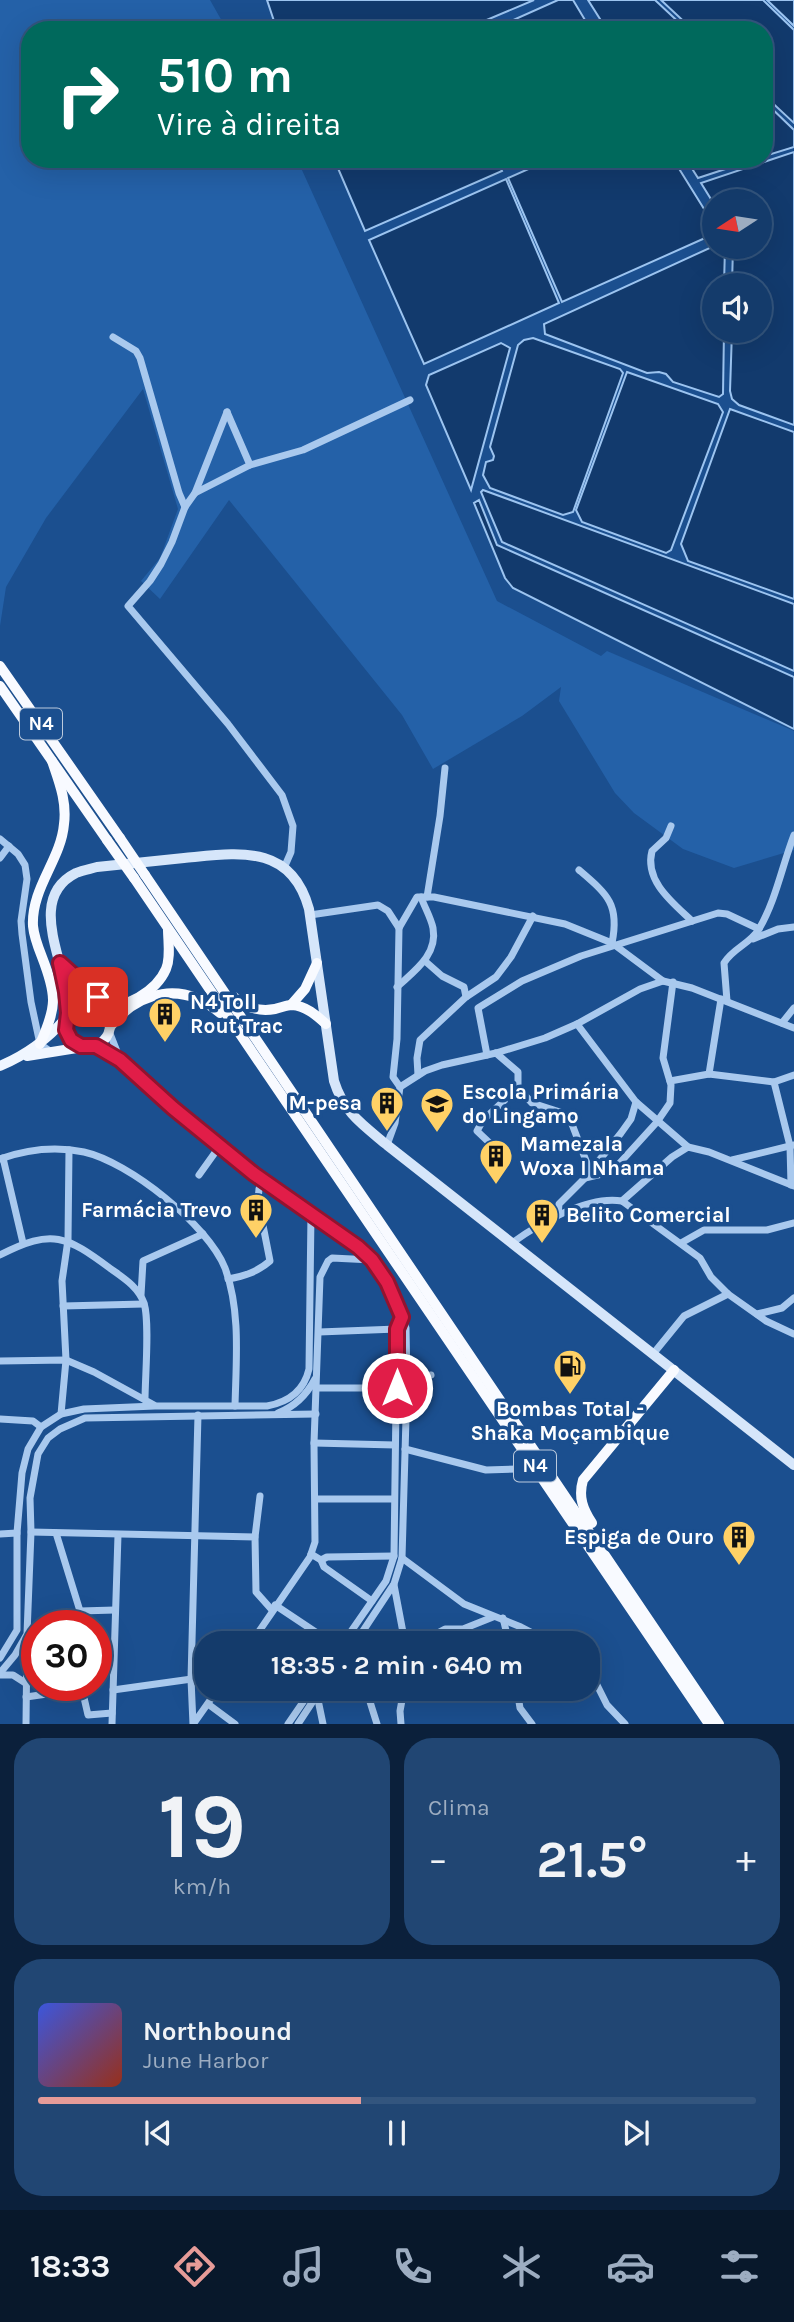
<!DOCTYPE html>
<html lang="pt">
<meta charset="utf-8">
<style>
body{margin:0;font-family:Karla,sans-serif;background:#214673;color:#f1f3f6;height:100vh;display:flex;flex-direction:column;font-size:26px;white-space:nowrap}
*{box-sizing:border-box;margin:0}
p{font-size:23px;color:#9dadc1}
.icon{flex:none;width:38px;height:38px;fill:none;stroke:currentColor;stroke-width:2;stroke-linecap:round;stroke-linejoin:round}
.map{position:relative;height:1724px;overflow:hidden}
.panel{display:flex;flex-direction:column;gap:14px;padding:14px;background:#0b203b;flex:1}
.panel>*{flex:none}
.banner{position:absolute;left:21px;top:21px;width:752px;height:147px;border-radius:28px;box-shadow:0 7px 28px #0002,0 0 0 2px #33557e;background:#00695c;color:#fff;overflow:hidden}
.needle{width:46px;rotate:258deg}
.controls{position:absolute;left:702px;top:189px;display:grid;gap:14px}
.controls a{display:grid;place-items:center;width:70px;height:70px;border-radius:50%;background:#143b6b;box-shadow:0 7px 28px #0002,0 0 0 2px #33557e;font-size:35px}
.speed{position:absolute;left:21px;top:1610px;display:flex;gap:14px;font-size:35px;font-weight:700;text-align:center}
.speed>*{display:grid;place-content:center;width:91px;height:91px;border-radius:50%;background:#143b6b;box-shadow:0 7px 28px #0002,0 0 0 2px #33557e;line-height:1}
.speed .limit{border:10px solid #d22;background:#fff;color:#111}
.pin{position:absolute;display:grid;place-items:center;width:60px;height:60px;color:#fff;margin:-30px;border-radius:14px;box-shadow:0 4px 10px #0006}
.me{position:absolute;width:77px;margin:-38px;rotate:0deg;stroke-linejoin:round;filter:drop-shadow(0 0 5px #0008)}
.turn{display:flex;align-items:center;gap:24px;height:147px;padding:0 21px;font-size:32px}
.turn .icon{width:91px;height:91px;stroke-width:2.5}
.turn b{display:block;font-size:49px;line-height:60px}
.big{font-size:52px;font-weight:700;line-height:1.1}
.panel .card{flex:1;display:flex;flex-direction:column;justify-content:center;gap:10px;min-width:0;padding:0 24px;border-radius:28px;background:#214673}
.panel .dial{align-items:center;gap:0}
.dial b{font-size:91px;line-height:1}
.song{display:flex;align-items:center;gap:21px}
.cover{width:84px;height:84px;border-radius:10px;background:linear-gradient(135deg,hsl(230 70% 55%),hsl(10 70% 35%))}
.played{height:7px;border-radius:4px;background:linear-gradient(90deg,#e69b98 45%,#33557e 45%)}
.keys{display:flex;justify-content:space-around;direction:ltr}
.heat{display:flex;justify-content:space-between;align-items:center;font-size:38px;direction:ltr}
.panel .tiles{flex:1;display:grid;gap:14px;grid-template-columns:1fr 1fr}
.card:last-child{grid-column:span 2}
.trip{position:absolute;left:194px;top:1631px;width:406px;height:70px;border-radius:28px;background:#143b6b;box-shadow:0 7px 28px #0002,0 0 0 2px #33557e;font-weight:700;line-height:70px;text-align:center}
.dock{display:flex;height:112px;justify-content:space-around;align-items:center;background:#08182b;color:#9dadc1}
.dock .icon{width:49px;height:49px}
.dock .active{color:#e69b98}
.dock b{font-size:32px;color:#f1f3f6}
.map>svg:first-child{display:block}
</style>
<div class="map">
<svg width="794" height="1724" viewBox="0 0 794 1724">
<rect width="100%" height="100%" fill="#1b4f8f"/>
<path fill="#2461a8" d="M0,0H210L227,30H30V159H297L497,601L601,656L607,651L794,731V850L734,868L683,849L634,813L615,793L559,701L561,687L522,716L433,769L402,715L229,500L160,599L141,581L160,558L178,509L143,389L46,518L6,587L0,626Z"/>
<g fill="#123a6d" stroke="#9cc4f0" stroke-width="2">
<path d="M267,0H534L463,30H277Z"/>
<path d="M558,0H573L591,30H491Z"/>
<path d="M588,0H655L687,30H607Z"/>
<path d="M661,0H763L794,30V123L765,96V30H693Z"/>
<path d="M767,0H794V26Z"/>
<path d="M765,102L794,130V147L765,156Z"/>
<path d="M794,152V425L739,405L732,399L730,391L732,331H760V285H732L733,247H760V201H714V204L701,183Z"/>
<path d="M334,159H497L502,171L365,231Z"/>
<path d="M551,159H673L714,225V234L562,302L508,178Z"/>
<path d="M686,159H756L698,178Z"/>
<path d="M506,179L559,303L424,364L369,240Z"/>
<path d="M714,246L725,247L724,285H714V331H724L723,394L719,397L673,382L666,374L659,372L647,373L545,334L544,324Z"/>
<path d="M533,338L620,369L623,373L573,512L563,515L490,488L483,475L486,462L493,460L494,456L490,447L518,345L524,340Z"/>
<path d="M501,343L510,348L471,490L426,385L429,375Z"/>
<path d="M627,372L718,404L723,412L671,550L666,553L582,522L576,510Z"/>
<path d="M730,409L794,432V599L688,561L681,544Z"/>
<path d="M483,490L794,604V671L502,542L481,492Z"/>
<path d="M479,500L497,545L794,677V729L513,588L505,578L474,503Z"/>
</g>
<g fill="none" stroke-linecap="round" stroke-linejoin="round">
<g stroke="#a9c9ee" stroke-width="7">
<path d="M113,337L136,351L140,358L179,493L185,507"/>
<path d="M227,412L250,465"/>
<path d="M195,493L227,412"/>
<path d="M671,826L666,838L652,851C644,881 673,903 692,921"/>
<path d="M0,839L18,854L25,865L27,879L21,921L22,934L31,1002L40,1044L50,1051"/>
<path d="M0,858L9,846"/>
<path d="M284,868L291,852L293,826L282,795L228,724L128,606L150,581L161,564L172,542L185,507L195,493L250,465L303,450L410,400"/>
<path d="M579,870C607,894 620,904 612,943"/>
<path d="M427,897L440,816L445,768"/>
<path d="M310,915L378,905L388,911L399,928"/>
<path d="M753,939L778,929L794,927"/>
<path d="M425,961L442,976L464,987L466,997"/>
<path d="M397,987C414,971 438,955 433,928C431,918 424,906 421,897"/>
<path d="M727,1001L724,963C733,948 750,944 759,929C776,900 782,866 794,835"/>
<path d="M782,1023L794,1008"/>
<path d="M577,1024L636,1102L688,1147"/>
<path d="M109,1031L120,1059"/>
<path d="M96,1046L120,1060L173,1108L254,1174L358,1247L372,1260L387,1282"/>
<path d="M496,1053L518,1072V1088L483,1120L477,1131L496,1149L505,1161"/>
<path d="M487,1055L478,1008L522,981L581,956L718,913L727,914L759,929"/>
<path d="M709,1074L721,999"/>
<path d="M418,1075L417,1058L420,1040L466,997L496,977L511,957L533,916"/>
<path d="M670,1081L709,1074L774,1082L794,1075"/>
<path d="M774,1082L790,1146L791,1185"/>
<path d="M400,1087L425,1071L442,1065L496,1053L545,1038L577,1024L640,989L663,981L692,988L794,1028"/>
<path d="M518,1088L532,1103L560,1112L570,1119L590,1171"/>
<path d="M387,1145L395,1123L400,1087L393,1077L397,1039L399,928L417,897H434L565,924L612,943L663,981"/>
<path d="M3,1158L23,1243"/>
<path d="M0,1159C28,1149 55,1146 84,1152C129,1162 208,1225 225,1268C241,1311 236,1362 235,1406"/>
<path d="M732,1160L794,1145"/>
<path d="M199,1175L219,1147"/>
<path d="M585,1178L602,1174L617,1166L657,1122L670,1103L671,1085L663,1058L673,982"/>
<path d="M622,1201L672,1157L688,1147L709,1152L794,1186"/>
<path d="M558,1215L559,1204L585,1178L621,1133L631,1119L636,1102"/>
<path d="M512,1243C538,1224 588,1195 622,1201L700,1258L711,1277L728,1294L766,1321L794,1334"/>
<path d="M681,1243L704,1230H767L794,1223"/>
<path d="M0,1255C53,1228 66,1236 111,1269C125,1279 138,1287 144,1303C150,1322 145,1377 145,1400L154,1405"/>
<path d="M228,1279C245,1276 257,1272 270,1261L258,1200L259,1189L263,1180"/>
<path d="M141,1295L143,1261L203,1234"/>
<path d="M63,1306L144,1304"/>
<path d="M757,1314L782,1308L794,1298"/>
<path d="M319,1332L397,1329"/>
<path d="M653,1354L684,1316L728,1294"/>
<path d="M0,1361L66,1360L94,1372L145,1400"/>
<path d="M407,1379L431,1375"/>
<path d="M316,1388H397"/>
<path d="M278,1413C294,1407 307,1394 315,1379"/>
<path d="M61,1414L66,1360L62,1281L68,1240L69,1150"/>
<path d="M0,1419L33,1421L41,1427"/>
<path d="M314,1443L395,1445"/>
<path d="M405,1449L486,1470L517,1469"/>
<path d="M316,1499H394"/>
<path d="M31,1532L255,1537L256,1592L272,1610"/>
<path d="M56,1533L80,1611L115,1610"/>
<path d="M0,1534L17,1533"/>
<path d="M255,1537L260,1496"/>
<path d="M311,1554L321,1560L324,1567L372,1601"/>
<path d="M402,1558L464,1604L521,1627L552,1643"/>
<path d="M321,1560L327,1557L394,1556"/>
<path d="M394,1585L405,1643"/>
<path d="M275,1605L332,1643"/>
<path d="M80,1611L83,1626"/>
<path d="M503,1618L509,1643"/>
<path d="M251,1643L310,1557L315,1542L314,1443L320,1277L328,1261L332,1258L372,1260"/>
<path d="M343,1643L386,1581L394,1556L397,1329L402,1317"/>
<path d="M355,1643L394,1584L402,1558L407,1383L406,1328L402,1318"/>
<path d="M419,1643L445,1629H463L493,1617"/>
<path d="M574,1643L578,1641L579,1643"/>
<path d="M0,1658L17,1630V1533L22,1473L28,1449L41,1427L61,1414L84,1409L155,1406H267C289,1402 304,1391 309,1369L311,1214"/>
<path d="M588,1667L607,1705L625,1724"/>
<path d="M0,1673L15,1655L27,1634L31,1532L30,1498L38,1454L48,1438L60,1429L85,1418L316,1414"/>
<path d="M0,1675H13L27,1684"/>
<path d="M286,1689L304,1700"/>
<path d="M366,1689L377,1724"/>
<path d="M517,1689L520,1708L532,1724"/>
<path d="M113,1690L206,1677"/>
<path d="M317,1695L323,1724"/>
<path d="M26,1697L82,1689L88,1715L112,1713"/>
<path d="M208,1704L235,1724"/>
<path d="M194,1723L218,1689"/>
<path d="M26,1724L27,1637"/>
<path d="M112,1724L118,1535"/>
<path d="M193,1724L191,1679L198,1415"/>
<path d="M288,1724L312,1689"/>
<path d="M298,1724L321,1689"/>
<path d="M401,1724L400,1711L404,1689"/>
</g>
<path stroke="#a9c9ee" stroke-width="9" d="M387,1282L402,1317"/>
<g stroke="#d6e6fa" stroke-width="10">
<path d="M64,969L78,990L94,1003"/>
<path d="M68,1013C67,997 64,981 60,965C52,934 38,892 76,873C83,870 90,869 97,867C126,864 155,861 184,858C238,853 291,843 309,909L334,1081C344,1113 363,1125 387,1145L794,1465"/>
</g>
<g stroke="#f0f6ff" stroke-width="10">
<circle cx="88" cy="1025" r="22"/>
<path d="M27,1056L83,1047"/>
<path d="M0,1066C26,1055 47,1040 66,1018"/>
</g>
<g stroke="#f8faff" stroke-width="10">
<path d="M0,666L120,838"/>
<path d="M0,686L107,840"/>
<path d="M145,875L719,1724"/>
<path d="M134,878L709,1724"/>
<path d="M60,963L98,997L124,1000"/>
<path d="M234,997C246,1008 259,1012 275,1009C281,1008 286,1005 292,1005C306,1006 316,1015 326,1024"/>
<path d="M291,1005L305,989L317,963"/>
<path d="M100,1006C125,1009 156,992 166,969C171,957 168,942 168,929"/>
<path d="M110,1027C139,990 183,981 220,1013"/>
<path d="M40,1044C57,1006 57,996 42,957C38,947 34,937 33,926C31,888 61,860 64,824C67,801 59,782 52,761"/>
<path d="M592,1523C583,1509 578,1497 583,1480L674,1370"/>
</g>
<g stroke="#f8faff" stroke-width="10">
<path d="M120,838L145,875"/>
<path d="M107,840L134,878"/>
</g>
</g>
<g fill="none" stroke-linecap="round" stroke-linejoin="round">
<defs>
<path id="route" d="M98,997L60,963L66,992L68,1013L66,1030L71,1040L81,1046H96L120,1060L173,1108L254,1174L358,1247L372,1260L387,1282L402,1317L397,1329V1388"/>
</defs>
<use href="#route" stroke="#92132f" stroke-width="18"/>
<use href="#route" stroke="#e11d48" stroke-width="12"/>
</g>
<defs>
<symbol id="building-pin" viewBox="-11 -11 22 30"><path d="M0 17L-7.5 6A9.5 9.5 0 1 1 7.5 6Z" fill="#ffd166" stroke="#1b4f8f"/><path d="M-4-6H4V6H1V3H-1V6H-4ZM-2.5-4.3h1.7v1.8h-1.7ZM.8-4.3h1.7v1.8H.8ZM-2.5-1h1.7V.8h-1.7ZM.8-1h1.7V.8H.8Z" fill="#111"/></symbol>
<symbol id="school-pin" viewBox="-11 -11 22 30"><path d="M0 17L-7.5 6A9.5 9.5 0 1 1 7.5 6Z" fill="#ffd166" stroke="#1b4f8f"/><path d="M0-5L7-2L0 1L-7-2ZM-4 1L0 2.5L4 1V4Q0 6-4 4Z" fill="#111"/></symbol>
<symbol id="fuel-pin" viewBox="-11 -11 22 30"><path d="M0 17L-7.5 6A9.5 9.5 0 1 1 7.5 6Z" fill="#ffd166" stroke="#1b4f8f"/><path d="M-5.5-6h7V0h2V4h1.3V-2.5L3-4.5l.8-.8L6-3V5H2.5V1h-1V6h-7ZM-4.2-4.7v3.2H.2V-4.7Z" fill="#111"/></symbol>
</defs>
<g fill-rule="evenodd">
<use href="#building-pin" x="146" y="995" width="38" height="52"/>
<use href="#building-pin" x="368" y="1084" width="38" height="52"/>
<use href="#school-pin" x="418" y="1085" width="38" height="52"/>
<use href="#building-pin" x="477" y="1137" width="38" height="52"/>
<use href="#building-pin" x="237" y="1191" width="38" height="52"/>
<use href="#building-pin" x="523" y="1196" width="38" height="52"/>
<use href="#fuel-pin" x="551" y="1347" width="38" height="52"/>
<use href="#building-pin" x="720" y="1518" width="38" height="52"/>
</g>
<g text-anchor="middle" dominant-baseline="central" stroke-width="7" stroke-linejoin="round" paint-order="stroke">
<g fill="#1b4f8f" stroke="#bbcadd" stroke-width="2">
<rect x="20" y="708.5" width="42" height="31" rx="5"/>
<rect x="514" y="1450.5" width="42" height="31" rx="5"/>
</g>
<g font-size="19" font-weight="bold" fill="#fff">
<text x="41" y="724">N4</text>
<text x="535" y="1466">N4</text>
</g>
<g font-size="21" font-weight="bold" fill="#fff" stroke="#1b4f8f" text-anchor="start">
<text x="190" y="1002">N4 Toll<tspan x="190" dy="24">Rout Trac</tspan></text>
<text x="462" y="1092">Escola Primária<tspan x="462" dy="24">do Lingamo</tspan></text>
<text x="362" y="1103" text-anchor="end">M-pesa</text>
<text x="520" y="1144">Mamezala<tspan x="520" dy="24">Woxa I Nhama</tspan></text>
<text x="232" y="1210" text-anchor="end">Farmácia Trevo</text>
<text x="566" y="1215">Belito Comercial</text>
<text x="570" y="1409" text-anchor="middle">Bombas Total -<tspan x="570" dy="24">Shaka Moçambique</tspan></text>
<text x="714" y="1537" text-anchor="end">Espiga de Ouro</text>
</g>
</g>
</svg>
<div class="controls">
<a><svg class="needle" viewBox="-14 -14 28 28"><path d="M0-13l5 13h-10z" fill="#e53935"/><path d="M0 13l5-13h-10z" fill="#9dadc1"/></svg></a>
<a><svg class="icon" aria-label="sound" viewBox="0 0 24 24"><path d="M4 9h4l5-4v14l-5-4H4zM17 9q2 3 0 6"/></svg></a>
</div>
<div class="speed"><div class="limit">30</div></div>
<div class="pin" style="left:98px;top:997px;background:#d93025"><svg class="icon" aria-label="arrive" viewBox="0 0 24 24"><path d="M6 21V4h12l-3 4 3 4H6"/></svg></div>
<svg class="me" style="left:397px;top:1388px" viewBox="-20 -20 40 40"><circle r="17" fill="#e11d48" stroke="#fff" stroke-width="3"/><path d="M0-11L8 9 0 5-8 9z" fill="#fff"/></svg>
<div class="trip">18:35 · 2 min · 640 m</div>
<div class="banner">
<div class="turn"><svg class="icon" aria-label="right" viewBox="0 0 24 24"><path d="M7 20v-9h11M14 6l5 5-5 5"/></svg><div><b>510 m</b>Vire à direita</div></div>
</div>
</div>
<section class="panel">
<div class="tiles">
<div class="card dial"><b>19</b><p>km/h</p></div>
<div class="card"><p>Clima</p>
<div class="heat"><a>−</a><b class="big">21.5°</b><a>+</a></div>
</div>
<div class="card">
<div class="song"><i class="cover"></i><div><b>Northbound</b><p>June Harbor</p></div></div>
<div class="played"></div>
<div class="keys"><svg class="icon" aria-label="previous" viewBox="0 0 24 24"><path d="M18 5L8 12l10 7zM5 5v14"/></svg><svg class="icon" aria-label="pause" viewBox="0 0 24 24"><path d="M8 5v14M16 5v14"/></svg><svg class="icon" aria-label="next" viewBox="0 0 24 24"><path d="M6 5l10 7-10 7zM19 5v14"/></svg></div>
</div>
</div>
</section>
<nav class="dock">
<b>18:33</b>
<svg class="icon active" aria-label="directions" viewBox="0 0 24 24"><path d="M12 3l9 9-9 9-9-9zM9 14v-3h6M13 9l2 2-2 2"/></svg>
<svg class="icon" aria-label="music" viewBox="0 0 24 24"><path d="M9 18V5l10-2v13"/><circle cx="6" cy="18" r="3"/><circle cx="16" cy="16" r="3"/></svg>
<svg class="icon" aria-label="phone" viewBox="0 0 24 24"><path d="M5 4h4l2 5-3 2q2 4 5 5l2-3 5 2v4C11 20 4 13 5 4z"/></svg>
<svg class="icon" aria-label="climate" viewBox="0 0 24 24"><path d="M12 3v18M4 7l16 10M4 17L20 7"/></svg>
<svg class="icon" aria-label="car" viewBox="0 0 24 24"><path d="M5 17H2v-5l4-1 3-4h7l3 4 3 1v5h-3M9 17h6M6 11h13"/><circle cx="7" cy="17" r="2"/><circle cx="17" cy="17" r="2"/></svg>
<svg class="icon" aria-label="filters" viewBox="0 0 24 24"><path d="M4 7h16M4 17h16"/><circle cx="9" cy="7" r="2"/><circle cx="15" cy="17" r="2"/></svg>
</nav>
